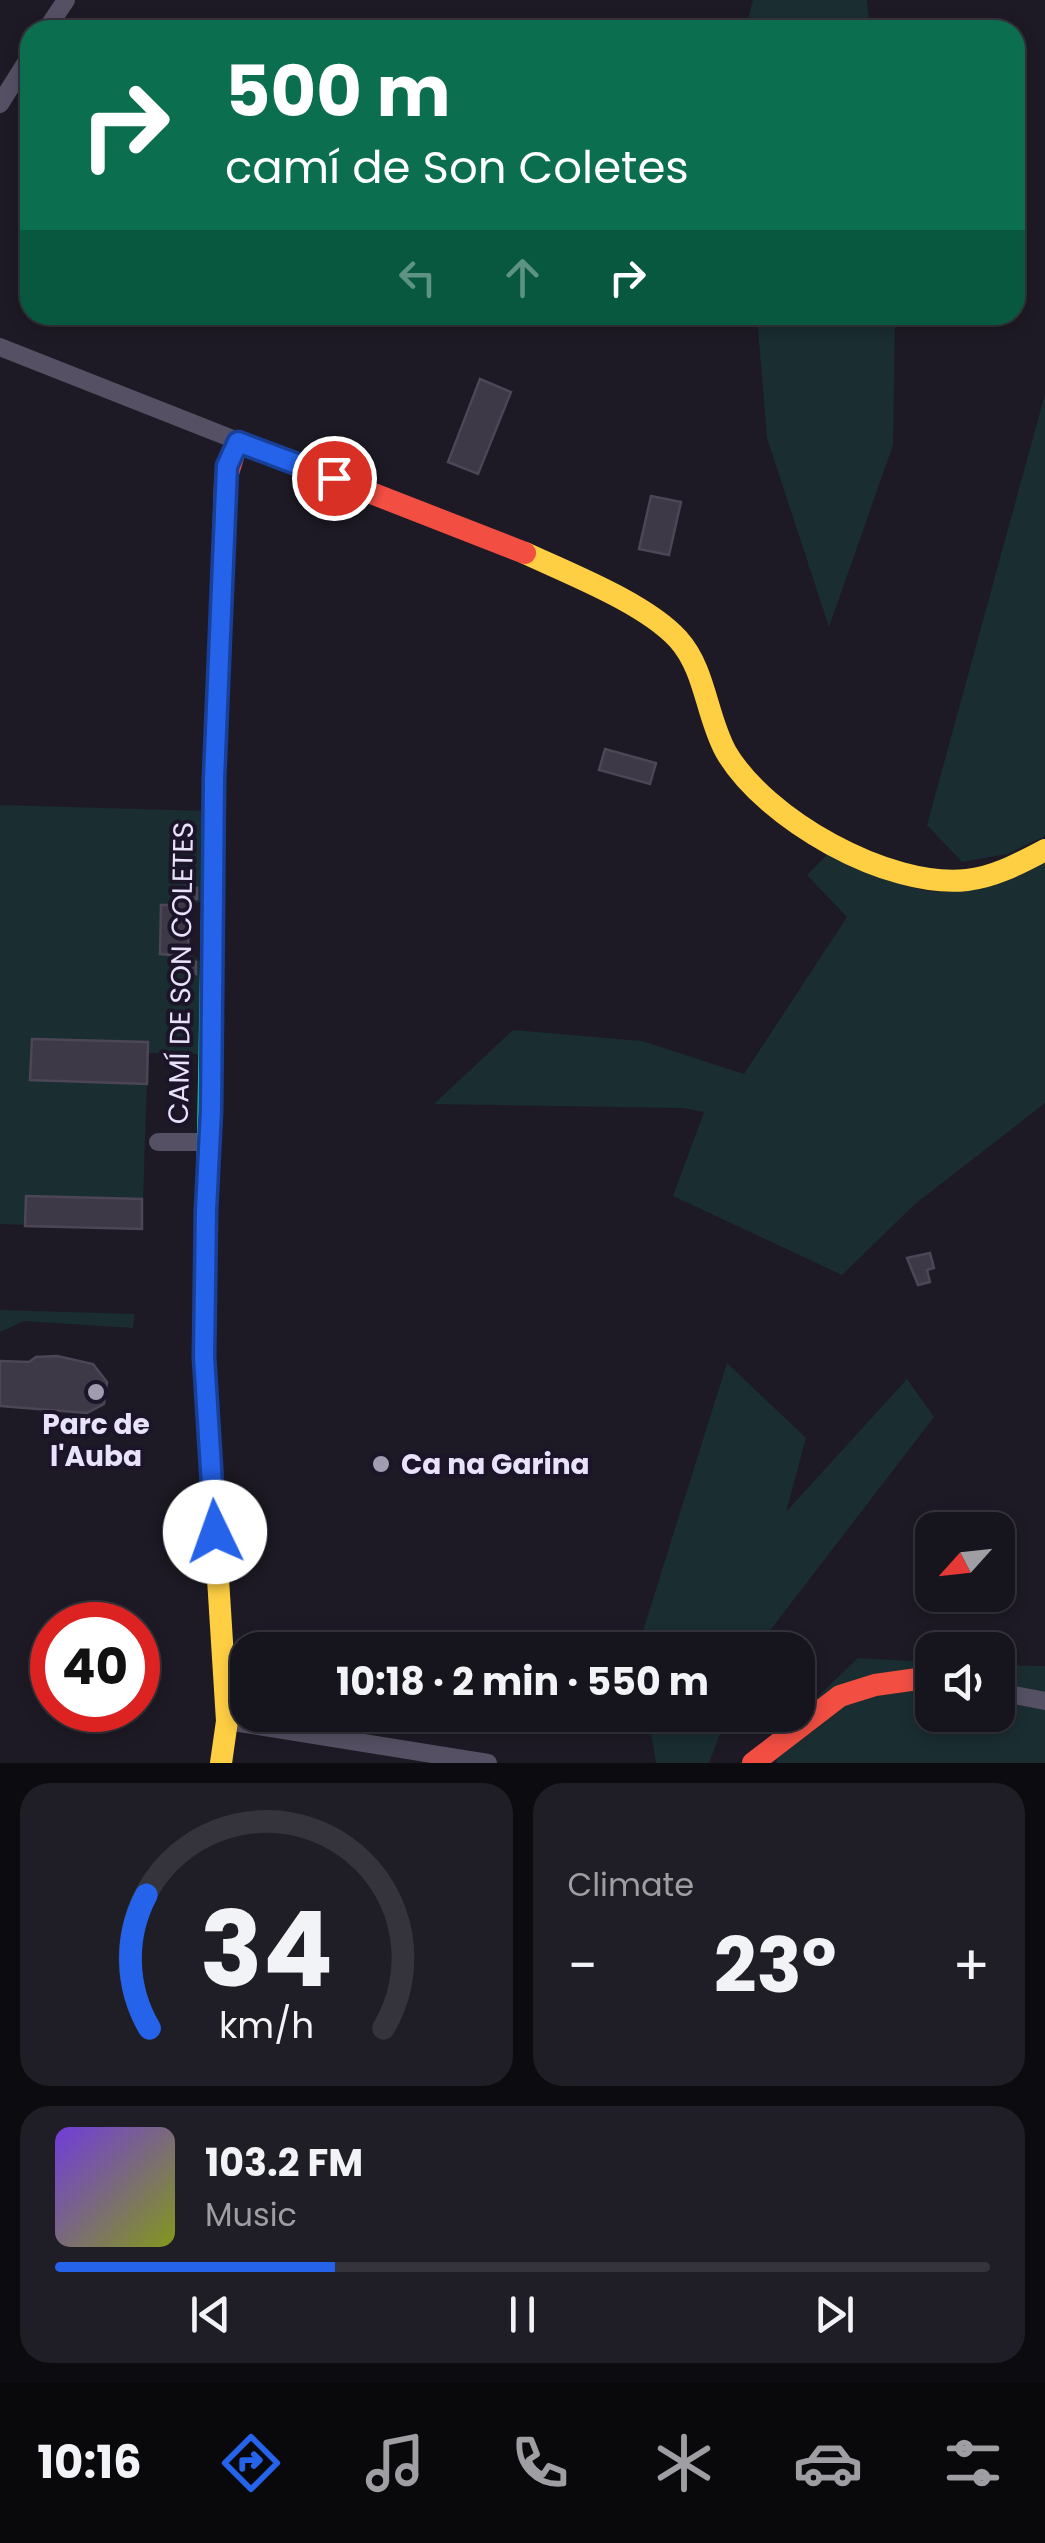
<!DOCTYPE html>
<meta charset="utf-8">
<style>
body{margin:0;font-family:Poppins,sans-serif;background:#1f1d25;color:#f1f3f6;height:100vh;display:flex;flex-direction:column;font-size:38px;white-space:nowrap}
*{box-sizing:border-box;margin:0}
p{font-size:32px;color:#9e9ea3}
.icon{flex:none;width:55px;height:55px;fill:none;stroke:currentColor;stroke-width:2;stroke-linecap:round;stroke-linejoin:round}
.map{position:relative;height:1763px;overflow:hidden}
.panel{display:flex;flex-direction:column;gap:20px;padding:20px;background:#0c0b0f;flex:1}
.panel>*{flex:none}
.banner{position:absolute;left:20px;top:20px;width:1005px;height:305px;border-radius:30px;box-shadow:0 5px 15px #0003,0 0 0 2px #35333b;background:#0b6e4f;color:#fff;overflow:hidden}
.needle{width:65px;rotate:243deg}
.tools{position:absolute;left:915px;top:1512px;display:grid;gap:20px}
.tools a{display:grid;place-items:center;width:100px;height:100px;border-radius:20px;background:#16141c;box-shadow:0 5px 15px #0003,0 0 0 2px #35333b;font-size:50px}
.speed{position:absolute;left:30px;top:1602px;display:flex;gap:20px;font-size:50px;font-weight:700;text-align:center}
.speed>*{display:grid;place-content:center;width:130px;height:130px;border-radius:50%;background:#16141c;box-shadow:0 5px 15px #0003,0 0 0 2px #35333b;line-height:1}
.speed .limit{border:15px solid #d22;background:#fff;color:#111}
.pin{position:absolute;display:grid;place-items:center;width:85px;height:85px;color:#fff;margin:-42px;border:5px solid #fff;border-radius:50%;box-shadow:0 2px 10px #0007}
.me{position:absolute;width:110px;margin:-55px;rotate:357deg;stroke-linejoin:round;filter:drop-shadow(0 0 8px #0008)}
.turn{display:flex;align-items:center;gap:35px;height:210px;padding:0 40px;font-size:45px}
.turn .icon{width:130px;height:130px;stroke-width:2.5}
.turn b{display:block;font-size:70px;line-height:85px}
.lanes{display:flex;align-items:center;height:95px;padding:0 40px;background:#0003;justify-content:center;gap:50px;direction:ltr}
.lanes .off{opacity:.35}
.big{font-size:75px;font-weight:700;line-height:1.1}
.panel .card{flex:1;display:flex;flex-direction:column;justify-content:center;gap:15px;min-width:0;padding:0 35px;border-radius:30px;background:#1f1d25}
.panel .dial{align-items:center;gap:0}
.dial svg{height:260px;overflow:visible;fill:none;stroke:#35333b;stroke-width:7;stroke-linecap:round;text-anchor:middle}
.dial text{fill:#f1f3f6;stroke:none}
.song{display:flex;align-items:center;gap:30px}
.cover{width:120px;height:120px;border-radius:15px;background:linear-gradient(135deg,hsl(260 70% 55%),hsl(70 70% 35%))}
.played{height:10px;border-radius:5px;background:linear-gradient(90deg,#2563eb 30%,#35333b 30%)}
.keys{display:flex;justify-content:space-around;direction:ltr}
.heat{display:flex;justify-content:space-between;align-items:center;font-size:55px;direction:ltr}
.panel .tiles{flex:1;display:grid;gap:20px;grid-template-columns:1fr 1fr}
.card:last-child{grid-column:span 2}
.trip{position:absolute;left:230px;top:1632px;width:585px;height:100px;border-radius:30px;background:#16141c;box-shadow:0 5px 15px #0003,0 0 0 2px #35333b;font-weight:700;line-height:100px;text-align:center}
.menu{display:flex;height:160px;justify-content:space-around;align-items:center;background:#09080b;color:#9e9ea3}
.menu .icon{width:70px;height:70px}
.menu .current{color:#2563eb}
.menu b{font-size:45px;color:#f1f3f6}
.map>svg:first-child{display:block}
</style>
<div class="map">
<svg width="1045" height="1763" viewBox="0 0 1045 1763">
<rect width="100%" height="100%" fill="#1d1a25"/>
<g fill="#1a2d31">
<path d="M753,0H867L870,30H745Z"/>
<path d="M757,315H895L893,445L829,627L767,438Z"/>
<path d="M1045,394V836L1007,854L962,862L927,825Z"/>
<path d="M0,805L208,811L206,899L189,906L188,946L184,949L204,964L201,1054L148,1053L142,1229L0,1224Z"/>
<path d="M830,852C864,867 903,891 941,892C975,893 1014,871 1045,858V1103L915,1204L842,1275L673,1196L704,1112L683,1108L434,1104L513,1030L642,1041L744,1074L847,917L807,875Z"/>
<path d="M0,1310L135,1314L133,1328L24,1321L0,1332Z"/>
<path d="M727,1363L806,1438L786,1512L907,1379L934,1417L755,1650H637Z"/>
<path d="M858,1658L932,1662V1715H998V1665L1045,1666V1763H777V1736Z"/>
<path d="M648,1715H727L709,1763H656Z"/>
</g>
<g fill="#3d3946" stroke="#4c4657" stroke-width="2.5">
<path d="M480,379L511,392L478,474L448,462Z"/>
<path d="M651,496L681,502L669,555L639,549Z"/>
<path d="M605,749L656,763L650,784L599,770Z"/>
<path d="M189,879V893L197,888V899H189L188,956L196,962V974L188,969L187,975L171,960L175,958L172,955L160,954L161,905H178Z"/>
<path d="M32,1039L148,1042L147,1084L30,1080Z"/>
<path d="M26,1196L142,1199V1229L25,1226Z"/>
<path d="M930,1253L934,1268L927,1270L930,1282L918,1285L907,1258Z"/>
<path d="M57,1356L93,1364L107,1382L104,1404L87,1413L0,1406V1361L29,1362L36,1357Z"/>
</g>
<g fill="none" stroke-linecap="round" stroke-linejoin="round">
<g stroke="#555064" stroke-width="18">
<path d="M46,30L66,0"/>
<path d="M0,104L30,56"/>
<path d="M0,347L238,441"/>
<path d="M158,1142H207"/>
<path d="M998,1692L1045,1701"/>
<path d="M227,1721L488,1763"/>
</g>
<path stroke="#16e098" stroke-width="22" d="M207,1192L214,797"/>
<g stroke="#ffcf43" stroke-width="22">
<path d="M525,553C570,574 645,603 678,639C706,670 706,716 726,752C765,819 888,889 967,880C995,877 1020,863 1045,850"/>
<path d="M207,1192L204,1357L227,1721L221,1763"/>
</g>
<g stroke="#f24e42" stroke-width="22">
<path d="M214,797L225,483L238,441L525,553"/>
<path d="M753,1763L840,1696L875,1685L932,1677"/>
</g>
</g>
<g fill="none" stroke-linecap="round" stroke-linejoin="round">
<defs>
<path id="route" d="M215,1532L204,1357L206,1210L211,1110L214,779L227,466L238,442L334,478"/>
</defs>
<use href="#route" stroke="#184099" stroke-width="25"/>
<use href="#route" stroke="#2563eb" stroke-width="18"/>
</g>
<g fill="#a29cb0" stroke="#1c152a" stroke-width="4">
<circle cx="96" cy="1392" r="10"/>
<circle cx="381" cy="1464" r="10"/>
</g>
<g text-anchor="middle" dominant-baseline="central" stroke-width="8" stroke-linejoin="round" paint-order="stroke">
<g font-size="28" fill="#e9e2fb" stroke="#1c152a">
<text transform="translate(181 973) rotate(-89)">CAMÍ DE SON COLETES</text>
</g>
<g font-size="28" font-weight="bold" fill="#e9e2fb" stroke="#1c152a">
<text x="96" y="1424">Parc de<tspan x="96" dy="32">l'Auba</tspan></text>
<text x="401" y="1464" text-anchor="start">Ca na Garina</text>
</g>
</g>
</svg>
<div class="tools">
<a><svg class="needle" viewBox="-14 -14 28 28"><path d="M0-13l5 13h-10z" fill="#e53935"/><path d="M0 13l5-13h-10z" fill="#9e9ea3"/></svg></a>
<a><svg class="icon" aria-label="sound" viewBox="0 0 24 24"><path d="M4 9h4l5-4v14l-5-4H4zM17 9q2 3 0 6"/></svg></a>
</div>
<div class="speed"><div class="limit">40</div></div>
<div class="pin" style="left:334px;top:478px;background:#d93025"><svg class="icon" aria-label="arrive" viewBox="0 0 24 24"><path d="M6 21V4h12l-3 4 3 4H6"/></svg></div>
<svg class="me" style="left:215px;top:1532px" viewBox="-20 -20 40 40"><circle r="19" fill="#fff"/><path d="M0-13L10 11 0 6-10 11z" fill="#2563eb"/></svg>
<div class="trip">10:18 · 2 min · 550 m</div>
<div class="banner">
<div class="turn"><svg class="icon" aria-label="right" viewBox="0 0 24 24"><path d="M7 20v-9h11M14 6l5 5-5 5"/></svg><div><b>500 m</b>camí de Son Coletes</div></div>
<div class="lanes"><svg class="icon off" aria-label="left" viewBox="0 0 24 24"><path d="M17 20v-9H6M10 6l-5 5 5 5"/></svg><svg class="icon off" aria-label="ahead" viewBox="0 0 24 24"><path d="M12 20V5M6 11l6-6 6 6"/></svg><svg class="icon" aria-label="right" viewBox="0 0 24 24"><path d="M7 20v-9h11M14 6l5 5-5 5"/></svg></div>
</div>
</div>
<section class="panel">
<div class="tiles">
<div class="card dial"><svg viewBox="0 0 100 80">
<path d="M14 69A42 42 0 1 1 86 69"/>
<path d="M14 69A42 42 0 0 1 13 28" stroke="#2563eb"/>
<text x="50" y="56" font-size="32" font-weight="700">34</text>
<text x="50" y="72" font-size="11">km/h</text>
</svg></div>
<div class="card"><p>Climate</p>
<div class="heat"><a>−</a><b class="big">23°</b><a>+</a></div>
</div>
<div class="card">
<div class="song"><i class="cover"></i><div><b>103.2 FM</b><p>Music</p></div></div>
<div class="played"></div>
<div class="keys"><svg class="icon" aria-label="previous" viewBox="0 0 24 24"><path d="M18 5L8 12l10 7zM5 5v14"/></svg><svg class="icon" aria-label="pause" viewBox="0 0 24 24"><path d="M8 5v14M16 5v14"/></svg><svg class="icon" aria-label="next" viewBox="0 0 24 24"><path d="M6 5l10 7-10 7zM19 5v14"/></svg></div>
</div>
</div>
</section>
<nav class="menu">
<b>10:16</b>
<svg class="icon current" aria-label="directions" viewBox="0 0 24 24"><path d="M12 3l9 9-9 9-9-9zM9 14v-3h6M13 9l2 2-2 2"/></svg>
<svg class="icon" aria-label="music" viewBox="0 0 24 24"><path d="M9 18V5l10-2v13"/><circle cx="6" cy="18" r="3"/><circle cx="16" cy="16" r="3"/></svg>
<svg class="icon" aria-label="phone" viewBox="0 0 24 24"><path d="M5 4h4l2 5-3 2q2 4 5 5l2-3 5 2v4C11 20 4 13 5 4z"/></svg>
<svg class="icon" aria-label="climate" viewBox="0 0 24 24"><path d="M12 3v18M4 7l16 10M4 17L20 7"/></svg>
<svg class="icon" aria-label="car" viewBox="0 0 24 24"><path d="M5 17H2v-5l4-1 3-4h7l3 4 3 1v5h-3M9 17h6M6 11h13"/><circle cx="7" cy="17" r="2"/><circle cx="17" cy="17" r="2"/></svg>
<svg class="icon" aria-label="filters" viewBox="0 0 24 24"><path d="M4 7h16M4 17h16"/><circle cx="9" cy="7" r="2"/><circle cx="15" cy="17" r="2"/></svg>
</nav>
